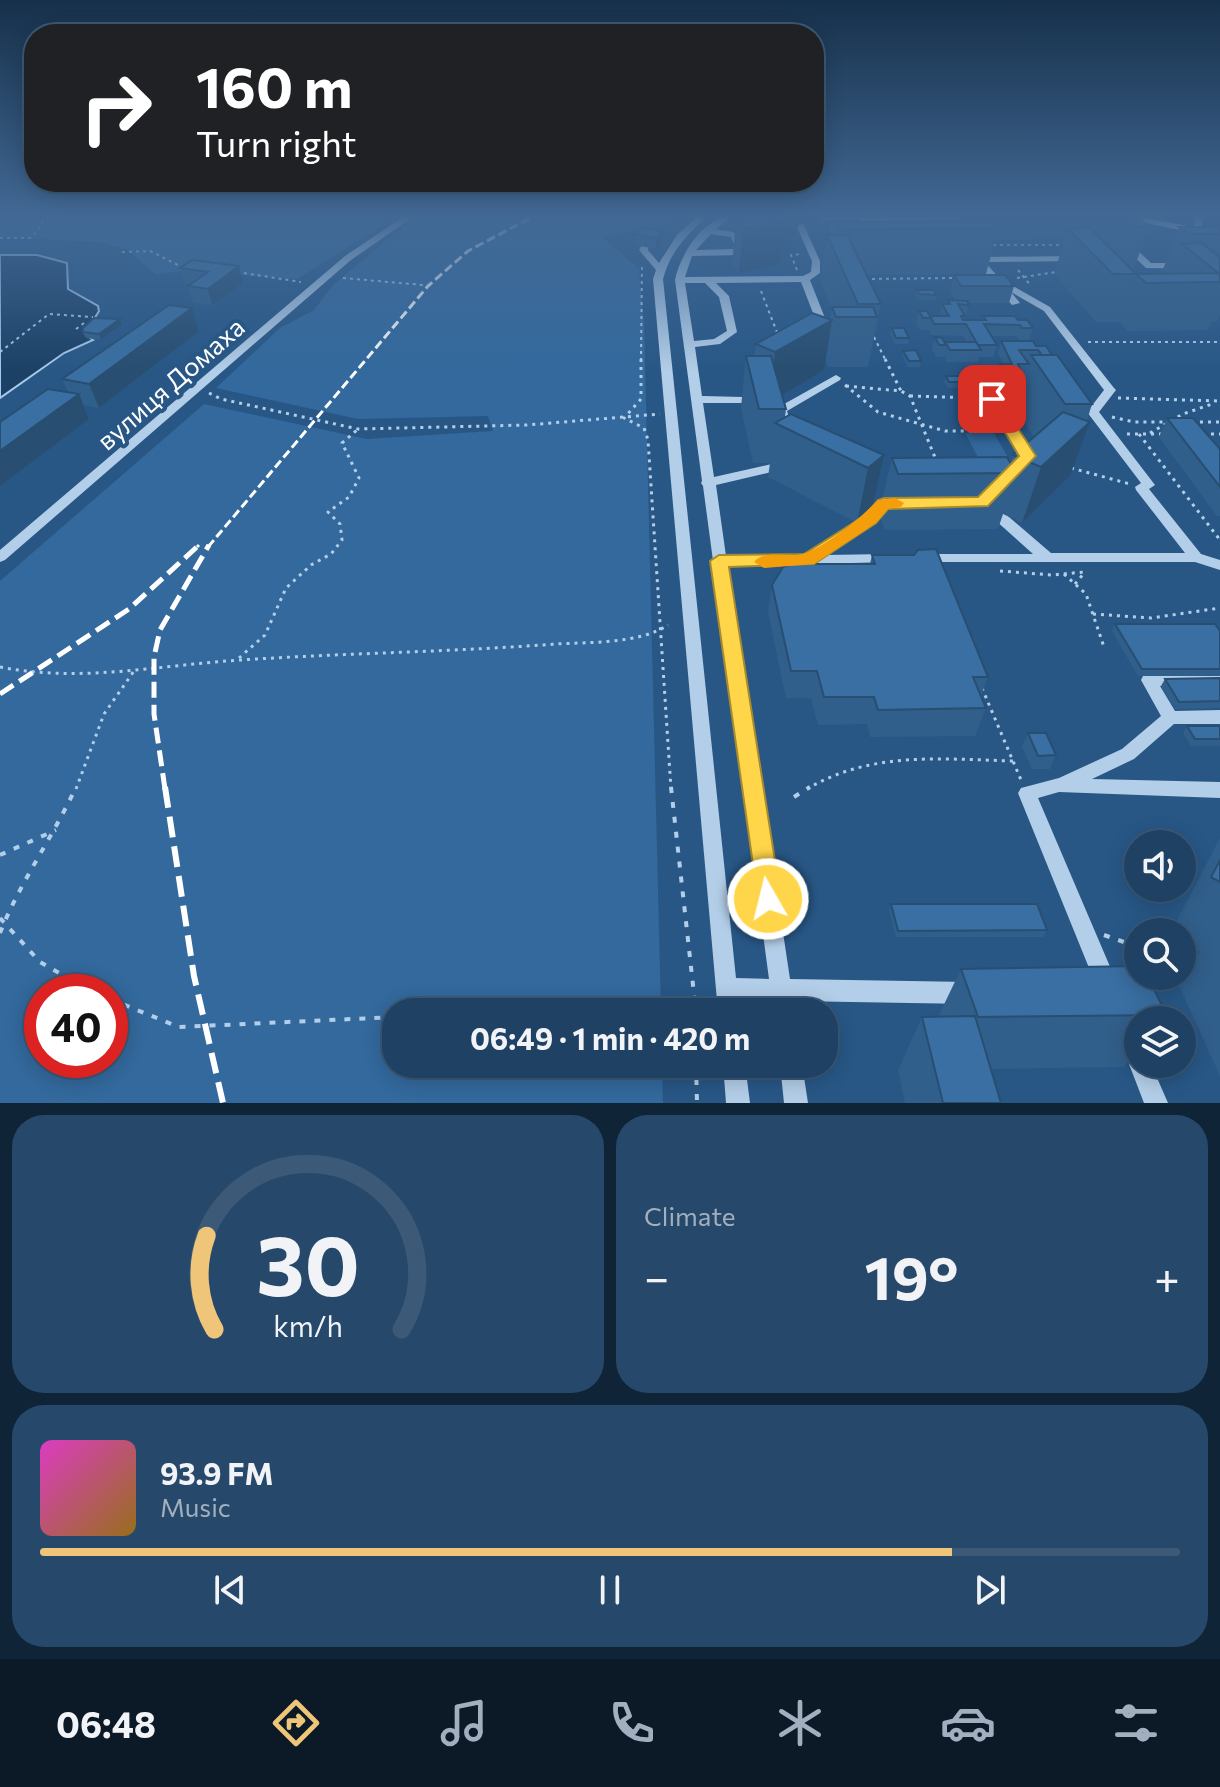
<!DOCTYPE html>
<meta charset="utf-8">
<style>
body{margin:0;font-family:Commissioner,sans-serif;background:#26486a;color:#f1f3f6;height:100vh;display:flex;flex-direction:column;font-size:30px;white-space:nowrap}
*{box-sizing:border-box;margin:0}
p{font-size:26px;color:#a1afbf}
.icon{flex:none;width:44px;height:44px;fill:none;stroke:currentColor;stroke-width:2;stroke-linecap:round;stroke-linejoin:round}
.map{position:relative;height:1103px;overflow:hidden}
.drawer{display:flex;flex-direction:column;gap:12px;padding:12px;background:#102437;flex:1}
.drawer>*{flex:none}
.guide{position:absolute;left:24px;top:24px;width:800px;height:168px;border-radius:32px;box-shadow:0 4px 20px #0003,0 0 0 2px #3c5a78;background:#202124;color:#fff;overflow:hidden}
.fabs{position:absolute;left:1124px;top:830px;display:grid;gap:16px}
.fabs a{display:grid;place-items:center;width:72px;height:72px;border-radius:50%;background:#1e4164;box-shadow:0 4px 20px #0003,0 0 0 2px #3c5a78;font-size:40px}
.speed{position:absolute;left:24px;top:974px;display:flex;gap:16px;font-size:40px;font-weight:700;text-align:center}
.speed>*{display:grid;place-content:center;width:104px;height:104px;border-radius:50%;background:#1e4164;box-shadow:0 4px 20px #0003,0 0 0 2px #3c5a78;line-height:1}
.speed .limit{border:12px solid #d22;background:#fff;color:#111}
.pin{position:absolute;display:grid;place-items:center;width:68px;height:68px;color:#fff;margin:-34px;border-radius:16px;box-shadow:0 4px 12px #0006}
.me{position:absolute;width:88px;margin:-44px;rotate:352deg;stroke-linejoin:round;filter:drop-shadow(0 0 6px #0008)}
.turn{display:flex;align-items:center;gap:28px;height:168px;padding:0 40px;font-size:36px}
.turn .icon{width:104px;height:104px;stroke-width:2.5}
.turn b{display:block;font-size:56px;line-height:68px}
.big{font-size:60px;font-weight:700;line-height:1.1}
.drawer .widget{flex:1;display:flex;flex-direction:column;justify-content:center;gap:12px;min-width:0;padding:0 28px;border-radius:32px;background:#26486a}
.drawer .dial{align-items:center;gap:0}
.dial svg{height:208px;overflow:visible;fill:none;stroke:#3c5a78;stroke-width:7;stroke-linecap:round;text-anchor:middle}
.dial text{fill:#f1f3f6;stroke:none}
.song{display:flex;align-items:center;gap:24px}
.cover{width:96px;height:96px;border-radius:12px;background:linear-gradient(135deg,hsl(310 70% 55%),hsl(40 70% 35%))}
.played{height:8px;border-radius:4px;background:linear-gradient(90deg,#efc679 80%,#3c5a78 80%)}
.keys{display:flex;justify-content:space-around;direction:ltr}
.heat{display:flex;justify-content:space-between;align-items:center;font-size:44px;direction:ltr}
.drawer .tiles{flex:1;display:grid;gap:12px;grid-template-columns:1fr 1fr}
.widget:last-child{grid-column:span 2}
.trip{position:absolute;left:382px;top:998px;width:456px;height:80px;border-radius:32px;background:#1e4164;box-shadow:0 4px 20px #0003,0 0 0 2px #3c5a78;font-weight:700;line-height:80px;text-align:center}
.tabs{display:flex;height:128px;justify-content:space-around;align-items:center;background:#0c1a28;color:#a1afbf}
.tabs .icon{width:56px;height:56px}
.tabs .active{color:#efc679}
.tabs b{font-size:36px;color:#f1f3f6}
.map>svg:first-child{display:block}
</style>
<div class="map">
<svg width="1220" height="1103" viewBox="0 0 1220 1103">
<rect width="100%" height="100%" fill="#285786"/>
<g fill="#33699d" fill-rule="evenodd">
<path d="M0,217H396L297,279L183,271L155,274L128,250L101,242L0,237Z"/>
<path d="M420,217H684L673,223L602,237L639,269L644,323L661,1012H396V1064H662L663,1103H0V581L204,404L367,439L493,431L488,416L358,419L216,388L280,328L314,310L333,285L404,226ZM42,992H110V1060H42Z"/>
<path d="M965,433H994L1010,461H980Z"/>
</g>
<path fill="#1c4166" stroke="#a8cae8" stroke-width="2" d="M0,255H37L67,263L68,289L98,306L99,311L85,334L93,340L64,353L0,398Z"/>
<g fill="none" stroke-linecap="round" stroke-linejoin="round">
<g stroke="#b3cee8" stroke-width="2" stroke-dasharray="3 4" stroke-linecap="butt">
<path d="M0,238H31L47,217"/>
<path d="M993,245H1065"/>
<path d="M122,252L150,251L182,267"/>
<path d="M797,270L791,255L803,254"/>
<path d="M1018,270L1031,286"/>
<path d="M237,272L301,282"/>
<path d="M343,278L423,285"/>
<path d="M1017,278L1056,272"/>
<path d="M865,279L953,278"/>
<path d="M761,291L778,335"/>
<path d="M76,329L84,323"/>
<path d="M874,337L886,361"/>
<path d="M1088,342H1220"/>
<path d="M0,352L49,314L93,317"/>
<path d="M641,361L642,263"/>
</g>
<g stroke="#b3cee8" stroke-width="3" stroke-dasharray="3 5" stroke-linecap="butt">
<path d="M641,359V399L624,418L644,428L648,440L671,789"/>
<path d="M885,359L901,391"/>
<path d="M845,385L878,412L945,431H997"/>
<path d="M846,386L901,391L910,396L936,460"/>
<path d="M209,393L221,399L358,429L527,425L660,414"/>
<path d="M910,396L978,398"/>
<path d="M1118,398L1220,401"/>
<path d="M1112,417L1134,422H1168"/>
<path d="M1192,422H1220"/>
<path d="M1150,433L1183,414L1215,403"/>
<path d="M1127,434H1163"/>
<path d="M1139,434L1220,540"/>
<path d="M1203,434H1220"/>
<path d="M1071,468L1130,484"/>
<path d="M1000,571L1052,575L1084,572"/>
<path d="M1064,574L1086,594L1104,647"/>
<path d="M1075,584L1085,572"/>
<path d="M1093,614L1151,618L1220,608"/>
<path d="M239,658L265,635L286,588L311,565L331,554L342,540L340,524L328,512L349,497L359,478L342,443L358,429"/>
<path d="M0,667C82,683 159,665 241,660C346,653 451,652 556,644C590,642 639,644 668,625"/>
<path d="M982,688L1021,780"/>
<path d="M76,789L104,714L134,671"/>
<path d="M807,789C871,751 941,759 1013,761"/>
</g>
<g stroke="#b3cee8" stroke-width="4" stroke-dasharray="6 9" stroke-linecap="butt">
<path d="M671,787L696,1012"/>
<path d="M794,797L810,787"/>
<path d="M0,855L56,830"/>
<path d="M0,918L40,962L92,992"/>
<path d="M0,933C20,882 53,837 76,787"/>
<path d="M1104,935L1138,947"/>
<path d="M1182,962L1194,966"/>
<path d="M110,999L179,1027L396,1017"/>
<path d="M680,1064L715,1070"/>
<path d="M696,1064L697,1103"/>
</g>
<g fill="#b3cee8" fill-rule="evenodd">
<path d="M403,217H413L351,260L5,560L0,562V550L345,256Z"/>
<path d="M697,217H706C686,236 670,252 663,279L736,978L769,979L703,486L701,483L702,481L675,280C680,255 703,217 731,217L716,229L738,233L745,252L741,255L692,256L685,277L803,276L811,272L812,261L796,225L803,223L820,261V273L810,280L830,331L825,334L820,331L801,282L716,283L729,296L737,332L720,344L695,347L702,396L743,397L763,402L765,404L759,407L743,403H703L714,477L785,461L791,465L789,468L716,485L726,556L804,555L865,517L879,501H889L891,504L875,523L825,555L887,554L892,556L894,559L892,562L728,566L790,979L969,982L977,985L980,993L977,1001L969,1004L793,1001L795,1012H773L771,1000H739L740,1012H718L653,279L656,270L639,250L642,245H648V250L659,263L677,235ZM711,234L731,237L736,249L696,250ZM685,283H705L719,297L727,331L714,339L694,341Z"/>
<path d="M820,217L828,218L963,217L959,219L825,223H822Z"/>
<path d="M1195,217H1203L1201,226H1195Z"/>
<path d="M1122,241H1128L1151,263H1220V269L1146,268L1122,245Z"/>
<path d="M975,254L980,257L1078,256L1079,258L1075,261L985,262L999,278L1050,307L1114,388L1116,390L1099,412L1155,485L1149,489L1201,554L1220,560V570L1195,562H919L917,559L919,556L924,554H1033L985,511L983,508L990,504L995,505L1051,553H1185L1136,490L1135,487L1141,483L1087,412L1104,390L1044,311L1011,292L1020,303L1012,305L975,263L969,262V258Z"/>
<path d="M836,375L841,378L840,380L787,411L790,421L788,423H780L775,410L777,408Z"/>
<path d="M992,396L996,397L1034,456L1027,464L1023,465L1017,461L1022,455L986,399Z"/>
<path d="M1220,671V683L1160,686L1175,711L1220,710V724H1174L1134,759L1092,779L1220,782V798L1059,792L1038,798L1117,983L1114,990L1106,994L1098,990L1018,793L1021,788L1059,778L1122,749L1161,716L1141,680L1143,676Z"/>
<path d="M1138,1053V1064H1151L1168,1103H1144L1129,1064L1132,1056Z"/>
<path d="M723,1064H745L750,1103H726Z"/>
<path d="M780,1064H802L808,1103H784Z"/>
</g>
<path fill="#f5f9fe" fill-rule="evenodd" d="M1116,217H1140L1220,232V238Z"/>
<g stroke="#fff" stroke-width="3" stroke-dasharray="9 4" stroke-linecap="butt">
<path d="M197,547L199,545"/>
<path d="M208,547L428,286L468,251L532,217"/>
</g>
<g stroke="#fff" stroke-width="5" stroke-dasharray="16 7" stroke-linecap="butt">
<path d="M0,694L129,609L199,545"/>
<path d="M165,789L154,714V657L160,630L209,545"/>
</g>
<path stroke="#fff" stroke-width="6" stroke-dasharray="21 9" stroke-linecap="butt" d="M165,787L194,976L223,1103"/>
</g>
<g fill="#315f8b">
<path d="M756,217H800L797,234L792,236L790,250L781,251L780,264L739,273L732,265L736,220L756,218Z"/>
<path d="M967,217H1138L1149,227L1133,271L1136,274L1119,322H1096L1054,274L1065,238L995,240L986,274H867L881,304L868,367H828L825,359L824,370L782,395L786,409L785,417L884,455L872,510L857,523L768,477L770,463H753L741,408L746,356H754L756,344L830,319L832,310L820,281L827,235H828L824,226V221H966Z"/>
<path d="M1179,227H1220V315L1217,321H1212L1208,330L1128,331L1119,322L1136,274H1164L1162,272Z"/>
<path d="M663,231V241L656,249L634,245V234Z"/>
<path d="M192,260L243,283L212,305L193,303L188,286L189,285H185L180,268Z"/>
<path d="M954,275L1014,286L1009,303H968L969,305L964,320H982L983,316L1018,320L1033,328L1029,340H1019L1016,336H991L997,345L993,357H979L978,362H947L944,356L943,357H936L932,349L935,337L945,343L967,342L963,336L931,335L928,330H920L916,323L919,311L930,316H940L942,304H947L948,300H955L950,292Z"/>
<path d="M917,290L936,295L935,300H918L915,295Z"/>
<path d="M120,319L122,324L101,340L86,338L83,332Z"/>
<path d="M892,328L909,338L908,344H895L890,334Z"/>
<path d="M199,331L99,408L84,405L89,419L68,392L62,379Z"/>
<path d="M1001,341L1036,346L1052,355L1092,404L1070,476L1022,523L1003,514L998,529L885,530L879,513L892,458L1011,463L1013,455L1034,437L1015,407L1025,376H1018L1017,381H999L997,376L1000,364H1003L998,353Z"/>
<path d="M903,351L921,361L920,367H908L902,356Z"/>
<path d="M946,376L970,382L968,388H948L944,382Z"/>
<path d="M965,403L987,409L985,415H967L964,409Z"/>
<path d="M1167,418L1220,449V516H1217L1159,437Z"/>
<path d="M872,555L988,677L981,696L986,708L975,736L870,737L867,724L818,725L811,698H786L768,612L772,585L870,564Z"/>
<path d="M1115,624L1220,631V676H1138L1112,631Z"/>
<path d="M1220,678V708L1175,709L1161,686L1165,679Z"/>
<path d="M1187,726H1220V746H1191L1183,733Z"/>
<path d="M1028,733L1056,755L1050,769H1032L1022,747Z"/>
<path d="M1220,838V1076L1177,981L1200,952L1182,941V932H1171Z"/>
<path d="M891,904L1047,930L1043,937H896L889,911Z"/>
<path d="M961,969L1167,1015L1162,1020H1138V1050L1124,1067L991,1069L1001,1103H905L898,1070L922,1017H938Z"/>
</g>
<g fill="#284e71">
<path d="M772,217H799L797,234L792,236L790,250L781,251L780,264L739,273L743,228Z"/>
<path d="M663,231V241L656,249V238Z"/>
<path d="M239,266L243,283L212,305L208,289Z"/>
<path d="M192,308L199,331L99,408L89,384Z"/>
<path d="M120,319L122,324L101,340L99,334Z"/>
<path d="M832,320L824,370L769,403L775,352Z"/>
<path d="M79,394L89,419L0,486V451Z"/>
<path d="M1090,422L1070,476L1022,523L1041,467Z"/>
<path d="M884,455L872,510L857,523L868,468Z"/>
</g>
<g fill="#396fa2" stroke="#284e71" stroke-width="2">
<path d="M758,217H784L785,220L743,228L736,220Z"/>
<path d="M1120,217H1138L1149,227H1131Z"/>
<path d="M859,220V222H839L837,235H831L824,221Z"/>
<path d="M992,221L998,228L843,229L839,222Z"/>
<path d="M643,227L663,231L656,238L634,234Z"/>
<path d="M1179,227H1220V234H1188Z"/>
<path d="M1090,228L1136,274H1113L1068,229Z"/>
<path d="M827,235H847L881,304H858Z"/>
<path d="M1202,243L1220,258V273H1218L1220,275V282L1146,283L1136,274L1218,273L1182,244Z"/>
<path d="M192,260L239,266L208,289L188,286L208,272L180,268Z"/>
<path d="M954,275H1005L1014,286H961Z"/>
<path d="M917,290H934L936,295L919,294Z"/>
<path d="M948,300L967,301L969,305L958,304L965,316H961L963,320H986L983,316H1015L1018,320H1027L1033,328H1022L1020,325L984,324L997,345H978L966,324H934L930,316H949L942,304H950Z"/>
<path d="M169,305L192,308L89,384L62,379Z"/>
<path d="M832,307H873L877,317H836Z"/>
<path d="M919,311H927L931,318H923Z"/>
<path d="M812,313L832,320L775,352L756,344Z"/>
<path d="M94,318L120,319L99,334L83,332V328Z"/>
<path d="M892,328H904L909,338H896Z"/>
<path d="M935,337L942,338L946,345H939Z"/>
<path d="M1001,341H1033L1036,346H1046L1052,355H1042L1038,350H1019L1029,364H1018L1020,369H1003L1000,364H1012Z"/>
<path d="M945,342H976L981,350H950Z"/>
<path d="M916,350L921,361H909L903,351Z"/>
<path d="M1031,355H1057L1092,404H1065Z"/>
<path d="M746,356H771L786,409H759Z"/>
<path d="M946,376H966L970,382H949Z"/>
<path d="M48,389L79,394L0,451V422Z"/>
<path d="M983,402L987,409H969L965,403Z"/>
<path d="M1063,412L1090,422L1041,467L1013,455Z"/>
<path d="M791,414L884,455L868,468L775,423Z"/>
<path d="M1167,418H1193L1220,449V487Z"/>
<path d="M1007,457L1016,473L898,474L892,458Z"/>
<path d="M936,549L988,677H973L986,708L878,710L874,697H824L817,671H791L772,585L783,567L792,564H875L872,555H914L918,550Z"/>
<path d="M1115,624H1215L1220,631V669H1142Z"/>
<path d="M1220,678V701L1179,702L1165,679Z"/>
<path d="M1187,726H1220V739H1195Z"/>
<path d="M1028,733H1046L1056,755L1038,756Z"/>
<path d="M1220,860V882L1211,877Z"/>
<path d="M891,904H1037L1047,930L898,931Z"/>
<path d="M1138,966V976H1147L1167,1015L978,1017L961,969Z"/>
<path d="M975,1016L1001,1103H943L922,1017Z"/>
</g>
<linearGradient id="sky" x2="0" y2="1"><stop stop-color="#16304a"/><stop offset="0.58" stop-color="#426995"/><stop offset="1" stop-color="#426995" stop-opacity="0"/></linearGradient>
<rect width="1220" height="372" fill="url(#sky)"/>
<path fill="#ffd54a" stroke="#a68a30" stroke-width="2" d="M987,396H997L1036,456L988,506L888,509L876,523L814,564L729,567L781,899L777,907L768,911L759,907L710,561L719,555L804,554L864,516L878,500L884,498L978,497L1019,456L985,399Z"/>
<path fill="#f59e0b" d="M895,498L904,503L901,507L888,509L876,523L814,564L764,568L754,562C765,549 787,558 802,554C823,549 863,516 878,500Z"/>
<g text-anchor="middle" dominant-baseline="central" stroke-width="8" stroke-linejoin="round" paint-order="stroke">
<g font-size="26" fill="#fff" stroke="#285786">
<text transform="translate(170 383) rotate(-41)">вулиця Домаха</text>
</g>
</g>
</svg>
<div class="fabs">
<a><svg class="icon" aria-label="sound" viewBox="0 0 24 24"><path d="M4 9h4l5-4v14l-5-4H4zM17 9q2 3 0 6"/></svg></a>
<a><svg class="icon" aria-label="search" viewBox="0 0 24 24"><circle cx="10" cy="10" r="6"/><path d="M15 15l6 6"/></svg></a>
<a><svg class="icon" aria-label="layers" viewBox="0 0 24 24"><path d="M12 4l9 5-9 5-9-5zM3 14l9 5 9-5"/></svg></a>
</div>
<div class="speed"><div class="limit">40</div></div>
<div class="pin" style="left:992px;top:399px;background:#d93025"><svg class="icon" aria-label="arrive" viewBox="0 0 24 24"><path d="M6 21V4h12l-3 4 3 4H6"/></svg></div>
<svg class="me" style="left:768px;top:899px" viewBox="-20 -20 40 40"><circle r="17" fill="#ffd54a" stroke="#fff" stroke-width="3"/><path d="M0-11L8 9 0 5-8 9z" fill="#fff"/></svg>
<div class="trip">06:49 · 1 min · 420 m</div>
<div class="guide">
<div class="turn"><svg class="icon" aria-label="right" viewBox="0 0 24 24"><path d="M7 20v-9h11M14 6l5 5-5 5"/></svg><div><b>160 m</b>Turn right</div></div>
</div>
</div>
<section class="drawer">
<div class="tiles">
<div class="widget dial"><svg viewBox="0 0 100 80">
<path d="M14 69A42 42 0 1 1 86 69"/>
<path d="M14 69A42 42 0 0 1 11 33" stroke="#efc679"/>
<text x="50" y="56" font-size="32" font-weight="700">30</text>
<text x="50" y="72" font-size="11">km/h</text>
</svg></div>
<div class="widget"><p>Climate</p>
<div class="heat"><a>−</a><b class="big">19°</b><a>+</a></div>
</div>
<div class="widget">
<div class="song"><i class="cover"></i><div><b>93.9 FM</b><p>Music</p></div></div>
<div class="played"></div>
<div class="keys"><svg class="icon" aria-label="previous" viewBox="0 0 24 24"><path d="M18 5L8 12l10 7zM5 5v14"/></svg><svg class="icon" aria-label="pause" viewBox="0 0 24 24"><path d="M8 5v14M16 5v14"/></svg><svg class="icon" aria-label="next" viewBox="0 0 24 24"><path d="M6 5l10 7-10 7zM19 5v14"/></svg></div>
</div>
</div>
</section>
<nav class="tabs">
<b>06:48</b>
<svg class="icon active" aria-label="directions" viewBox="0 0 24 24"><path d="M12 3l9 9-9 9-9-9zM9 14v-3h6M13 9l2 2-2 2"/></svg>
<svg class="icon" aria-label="music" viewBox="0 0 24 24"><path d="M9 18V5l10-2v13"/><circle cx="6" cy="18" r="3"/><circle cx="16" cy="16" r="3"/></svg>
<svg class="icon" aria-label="phone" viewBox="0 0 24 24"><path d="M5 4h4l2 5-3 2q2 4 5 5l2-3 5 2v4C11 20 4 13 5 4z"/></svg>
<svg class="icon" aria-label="climate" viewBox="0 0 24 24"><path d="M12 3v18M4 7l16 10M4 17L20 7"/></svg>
<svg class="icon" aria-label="car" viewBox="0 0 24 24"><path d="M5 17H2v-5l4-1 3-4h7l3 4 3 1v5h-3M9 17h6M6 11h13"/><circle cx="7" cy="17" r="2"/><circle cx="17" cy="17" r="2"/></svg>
<svg class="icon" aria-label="filters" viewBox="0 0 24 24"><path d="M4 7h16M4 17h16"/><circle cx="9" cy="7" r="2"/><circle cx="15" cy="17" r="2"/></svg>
</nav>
